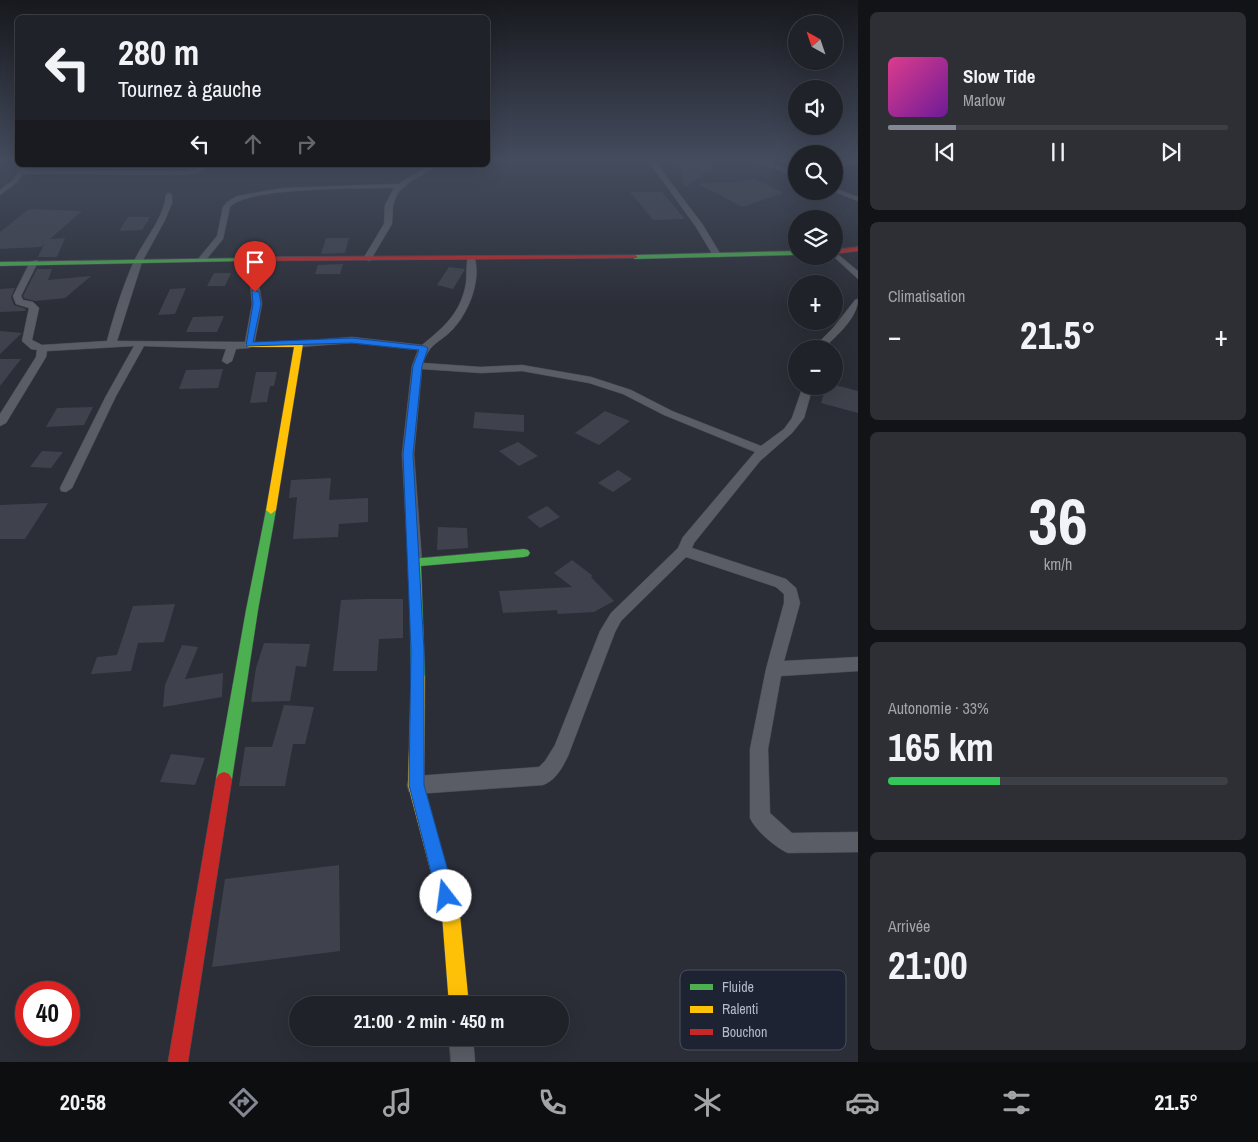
<!DOCTYPE html>
<html lang="fr">
<meta charset="utf-8">
<style>
body{margin:0;font-family:"Archivo Narrow",sans-serif;background:#2d2f35;color:#f1f3f6;height:100vh;display:flex;flex-direction:column;font-size:19px;white-space:nowrap}
*{box-sizing:border-box;margin:0}
p{font-size:16px;color:#a2a4a8}
.icon{flex:none;width:28px;height:28px;fill:none;stroke:currentColor;stroke-width:2;stroke-linecap:round;stroke-linejoin:round}
.map{position:relative;flex:1;overflow:hidden}
.panel{display:flex;flex-direction:column;gap:12px;padding:12px;background:#121317;width:400px}
.panel>*{flex:none}
.top-card{position:absolute;left:15px;top:15px;width:475px;height:152px;border-radius:8px;box-shadow:0 5px 20px #0002,0 0 0 1px #3d3f46;background:#202229;color:#f1f3f6;overflow:hidden}
.needle{width:32px;rotate:320deg}
.tools{position:absolute;left:788px;top:15px;display:grid;gap:10px}
.tools a{display:grid;place-items:center;width:55px;height:55px;border-radius:50%;background:#202229;box-shadow:0 5px 20px #0002,0 0 0 1px #3d3f46;font-size:25px}
.speed{position:absolute;left:15px;top:981px;display:flex;gap:10px;font-size:25px;font-weight:700;text-align:center}
.speed>*{display:grid;place-content:center;width:65px;height:65px;border-radius:50%;background:#202229;box-shadow:0 5px 20px #0002,0 0 0 1px #3d3f46;line-height:1}
.speed .limit{border:8px solid #d22;background:#fff;color:#111}
.pin{position:absolute;display:grid;place-items:center;width:42px;height:42px;color:#fff;margin:-51px -21px;border-radius:50% 50% 50% 0;rotate:-45deg;box-shadow:0 0 5px #0007}
.pin .icon{rotate:45deg}
.me{position:absolute;width:55px;margin:-28px;rotate:345deg;stroke-linejoin:round;filter:drop-shadow(0 0 4px #0008)}
.turn{display:flex;align-items:center;gap:18px;height:105px;padding:0 20px;font-size:22px}
.turn .icon{width:65px;height:65px;stroke-width:2.5}
.turn b{display:block;font-size:35px;line-height:42px}
.lanes{display:flex;align-items:center;height:48px;padding:0 20px;background:#0003;justify-content:center;gap:25px;direction:ltr}
.lanes .off{opacity:.35}
.big{font-size:38px;font-weight:700;line-height:1.1}
.panel .card{flex:1;display:flex;flex-direction:column;justify-content:center;gap:8px;min-width:0;padding:0 18px;border-radius:8px;background:#2d2f35}
.panel .dial{align-items:center;gap:0}
.dial b{font-size:65px;line-height:1}
.song{display:flex;align-items:center;gap:15px}
.cover{width:60px;height:60px;border-radius:8px;background:linear-gradient(135deg,hsl(330 70% 55%),hsl(280 70% 35%))}
.played{height:5px;border-radius:2px;background:linear-gradient(90deg,#848895 20%,#3d3f46 20%)}
.keys{display:flex;justify-content:space-around;direction:ltr}
.heat{display:flex;justify-content:space-between;align-items:center;font-size:28px;direction:ltr}
.charge{height:8px;border-radius:4px;background:linear-gradient(90deg,#34c759 33%,#3d3f46 0)}
.trip{position:absolute;left:289px;top:996px;width:280px;height:50px;border-radius:25px;background:#202229;box-shadow:0 5px 20px #0002,0 0 0 1px #3d3f46;font-weight:700;line-height:50px;text-align:center}
.menu{display:flex;height:80px;justify-content:space-around;align-items:center;background:#0d0e10;color:#a2a4a8}
.menu .icon{width:35px;height:35px}
.menu .on{color:#848895}
.menu b{font-size:22px;color:#f1f3f6}
main{display:flex;flex:1;min-height:0}
.map>svg:first-child{display:block}
</style>
<main>
<div class="map">
<svg width="858" height="1062" viewBox="0 0 858 1062">
<rect width="100%" height="100%" fill="#2b2e37"/>
<g fill="#3f424c">
<path d="M679,165L712,167L685,188Z"/>
<path d="M754,179L784,193L742,207L699,184L725,182L727,184Z"/>
<path d="M630,192H662L685,219L653,220Z"/>
<path d="M29,209L82,211L50,239L65,238L57,257H38L44,244L41,247L0,249V232Z"/>
<path d="M128,217H150L142,230L119,231Z"/>
<path d="M326,238H349L345,253L321,254Z"/>
<path d="M343,264L340,274H315L318,265Z"/>
<path d="M449,267L465,269L453,289L437,285Z"/>
<path d="M37,269H52L48,280L91,276L65,298L35,301L24,298L23,296Z"/>
<path d="M214,273H231L225,286H207Z"/>
<path d="M15,288L11,297L14,305L26,309L25,311L0,312V289Z"/>
<path d="M186,288L175,314L158,315L170,289Z"/>
<path d="M224,316L217,332H186L193,317Z"/>
<path d="M0,331L22,333L0,354Z"/>
<path d="M0,359H21L0,386Z"/>
<path d="M223,369L218,388L179,389L186,370Z"/>
<path d="M256,372H277L274,386H270L267,402L250,403Z"/>
<path d="M826,386H839L858,391V413L821,403Z"/>
<path d="M93,407L84,425L46,427L57,408Z"/>
<path d="M605,411L630,421L599,445L575,433Z"/>
<path d="M475,412L524,415V432L473,428Z"/>
<path d="M518,442L538,456L519,466L499,451Z"/>
<path d="M42,451L63,452L51,468L30,467Z"/>
<path d="M618,470L632,479L613,492L598,483Z"/>
<path d="M331,478L329,500L368,498V522L339,524L338,537L293,539L297,497L289,498L291,480Z"/>
<path d="M48,503L25,539H0V505Z"/>
<path d="M547,506L560,517L540,528L527,517Z"/>
<path d="M438,527L467,528L468,548L437,550Z"/>
<path d="M572,560L593,576L591,577L614,601L594,612L558,614L557,610L503,613L499,591L572,587L554,573Z"/>
<path d="M366,599H403V638L379,639L377,671H333L341,600Z"/>
<path d="M175,604L164,642L138,643L131,671L91,674L97,657L117,655L133,606Z"/>
<path d="M264,643L310,644L306,667L296,666L290,701L251,702L256,668Z"/>
<path d="M182,645L198,647L185,679L223,673L222,697L163,707L165,685Z"/>
<path d="M284,705L314,707L305,744H293L285,786H239L245,747H272Z"/>
<path d="M171,754L205,758L195,785L160,782Z"/>
<path d="M339,865L340,951L212,967L225,879Z"/>
</g>
<g fill="none" stroke-linecap="round" stroke-linejoin="round">
<defs>
<g id="street">
<path d="M647,159H653L703,225L721,255L720,257H714L696,227Z"/>
<path d="M747,159H757L796,172V176Z"/>
<path d="M858,159V163L834,168V164Z"/>
<path d="M23,165H29L26,170L187,171L197,169L201,165H208L201,172L187,175L23,174L17,182L0,195V190L13,180Z"/>
<path d="M431,165H439L410,182L398,192L393,205L392,224L370,261L363,259L384,224L385,205L394,188C362,189 250,186 230,207L223,239L205,261L198,259L217,236L223,207L227,202L237,196L283,188L398,184Z"/>
<path d="M834,188L858,197V201L832,191H834Z"/>
<path d="M169,193L172,195V203L165,220L142,262L117,341L245,342L252,304L249,272L256,258H259L263,260L257,272L262,304L254,345L249,348L236,349L232,361L227,364L222,361L226,349L144,346L116,396L72,488L66,492L61,491L60,488L106,396L134,346L47,351L46,357L6,423L0,426V414L36,357L37,350L31,349L22,341L29,308L16,304L13,296L30,262L37,260L38,262L21,296L23,300L33,302L39,308L32,340L42,345L107,341C114,314 123,286 134,261C145,238 163,220 166,195Z"/>
<path d="M834,251L858,271V279L833,256Z"/>
<path d="M468,256H474C482,279 469,312 453,329C439,344 431,341 423,363L481,367L522,365L591,377L631,390L672,411L761,446L784,429L792,418L803,386H813L804,418L792,433L760,461L694,543L692,548L786,579L796,588L800,603L784,661L858,657V671L781,676L768,749L770,813L792,833L858,832V852L788,853C775,847 756,831 750,818V749L766,669L784,603V594L776,587L686,557L621,621L615,632L568,756C562,768 556,780 543,785L416,794L409,792L407,785L409,778L416,776L539,767L545,761L555,745L600,631L611,613L678,548L683,537L755,452L664,415L623,394L589,383L522,371L481,373L422,369L414,454L422,562L420,566L415,567L410,566L408,562L402,454L412,366L418,350L352,343L299,347L294,344L299,341L352,337L422,345C444,327 461,313 466,283C467,275 466,264 468,256Z"/>
<path d="M858,299C858,318 836,336 823,349H812L833,328L855,300Z"/>
<path d="M449,1038H473L475,1062H451Z"/>
</g>
<g id="fast">
<path d="M796,251V255L635,259L632,257L635,255Z"/>
<path d="M246,258L247,259L244,261L0,266V262Z"/>
<path d="M271,506L276,510L258,610L232,779L229,784L224,786L219,784L216,779L246,610L266,510Z"/>
<path d="M524,549L528,550L530,553L528,556L524,557L421,566L425,677L423,681L418,683L413,681L411,677L409,562L411,559Z"/>
</g>
<g id="slow">
<path d="M299,342L303,344L276,510L271,514L266,510L294,347H249L245,345L249,343Z"/>
<path d="M418,671L423,673L425,677L424,785L460,915L469,1005H449L442,915L408,785L411,677L413,673Z"/>
</g>
<g id="jam">
<path d="M858,247V251L834,254V250Z"/>
<path d="M635,255L637,256V258L244,261L241,259L244,257Z"/>
<path d="M224,772L229,774L232,779L188,1062H168L216,779L219,774Z"/>
</g>
</defs>
<use href="#street" stroke="#484b54" stroke-width="1"/>
<use href="#fast" stroke="#484b54" stroke-width="1"/>
<use href="#slow" stroke="#484b54" stroke-width="1"/>
<use href="#jam" stroke="#484b54" stroke-width="1"/>
<use href="#street" fill="#5a5d65" fill-rule="evenodd"/>
<use href="#fast" fill="#4caf50" fill-rule="evenodd"/>
<use href="#slow" fill="#ffc107" fill-rule="evenodd"/>
<use href="#jam" fill="#c62828" fill-rule="evenodd"/>
</g>
<linearGradient id="sky" x2="0" y2="1"><stop stop-color="#18191e"/><stop offset="0.52" stop-color="#444c5e"/><stop offset="1" stop-color="#444c5e" stop-opacity="0"/></linearGradient>
<rect width="858" height="308" fill="url(#sky)"/>
<path fill="#1a73e8" stroke="#114b97" d="M252,290L259,292L261,304L253,342L352,338L424,346L428,348L422,366L413,454L424,650V785L455,896L452,902L446,905L440,902L437,896L409,785L411,650L403,454L413,366L419,350L352,343L246,346L253,304Z"/>
<rect x="680" y="970" width="166" height="80" rx="8" fill="#1d2332" stroke="#4a505f" stroke-width="1"/>
<rect x="690" y="984" width="23" height="6" fill="#4caf50"/>
<rect x="690" y="1006" width="23" height="7" fill="#ffc107"/>
<rect x="690" y="1029" width="23" height="6" fill="#c62828"/>
<g font-size="14" fill="#b4b9c8">
<text x="722" y="992">Fluide</text>
<text x="722" y="1014">Ralenti</text>
<text x="722" y="1037">Bouchon</text>
</g>
</svg>
<div class="tools">
<a><svg class="needle" viewBox="-14 -14 28 28"><path d="M0-13l5 13h-10z" fill="#e53935"/><path d="M0 13l5-13h-10z" fill="#a2a4a8"/></svg></a>
<a><svg class="icon" aria-label="sound" viewBox="0 0 24 24"><path d="M4 9h4l5-4v14l-5-4H4zM17 9q2 3 0 6"/></svg></a>
<a><svg class="icon" aria-label="search" viewBox="0 0 24 24"><circle cx="10" cy="10" r="6"/><path d="M15 15l6 6"/></svg></a>
<a><svg class="icon" aria-label="layers" viewBox="0 0 24 24"><path d="M12 4l9 5-9 5-9-5zM3 14l9 5 9-5"/></svg></a>
<a>+</a>
<a>−</a>
</div>
<div class="speed"><div class="limit">40</div></div>
<div class="pin" style="left:255px;top:292px;background:#d93025"><svg class="icon" aria-label="arrive" viewBox="0 0 24 24"><path d="M6 21V4h12l-3 4 3 4H6"/></svg></div>
<svg class="me" style="left:446px;top:896px" viewBox="-20 -20 40 40"><circle r="19" fill="#fff"/><path d="M0-13L10 11 0 6-10 11z" fill="#1a73e8"/></svg>
<div class="trip">21:00 · 2 min · 450 m</div>
<div class="top-card">
<div class="turn"><svg class="icon" aria-label="left" viewBox="0 0 24 24"><path d="M17 20v-9H6M10 6l-5 5 5 5"/></svg><div><b>280 m</b>Tournez à gauche</div></div>
<div class="lanes"><svg class="icon" aria-label="left" viewBox="0 0 24 24"><path d="M17 20v-9H6M10 6l-5 5 5 5"/></svg><svg class="icon off" aria-label="ahead" viewBox="0 0 24 24"><path d="M12 20V5M6 11l6-6 6 6"/></svg><svg class="icon off" aria-label="right" viewBox="0 0 24 24"><path d="M7 20v-9h11M14 6l5 5-5 5"/></svg></div>
</div>
</div>
<section class="panel">
<div class="card">
<div class="song"><i class="cover"></i><div><b>Slow Tide</b><p>Marlow</p></div></div>
<div class="played"></div>
<div class="keys"><svg class="icon" aria-label="previous" viewBox="0 0 24 24"><path d="M18 5L8 12l10 7zM5 5v14"/></svg><svg class="icon" aria-label="pause" viewBox="0 0 24 24"><path d="M8 5v14M16 5v14"/></svg><svg class="icon" aria-label="next" viewBox="0 0 24 24"><path d="M6 5l10 7-10 7zM19 5v14"/></svg></div>
</div>
<div class="card"><p>Climatisation</p>
<div class="heat"><a>−</a><b class="big">21.5°</b><a>+</a></div>
</div>
<div class="card dial"><b>36</b><p>km/h</p></div>
<div class="card"><p>Autonomie · 33%</p><b class="big">165 km</b><div class="charge"></div></div>
<div class="card"><p>Arrivée</p><b class="big">21:00</b></div>
</section>
</main>
<nav class="menu">
<b>20:58</b>
<svg class="icon on" aria-label="directions" viewBox="0 0 24 24"><path d="M12 3l9 9-9 9-9-9zM9 14v-3h6M13 9l2 2-2 2"/></svg>
<svg class="icon" aria-label="music" viewBox="0 0 24 24"><path d="M9 18V5l10-2v13"/><circle cx="6" cy="18" r="3"/><circle cx="16" cy="16" r="3"/></svg>
<svg class="icon" aria-label="phone" viewBox="0 0 24 24"><path d="M5 4h4l2 5-3 2q2 4 5 5l2-3 5 2v4C11 20 4 13 5 4z"/></svg>
<svg class="icon" aria-label="climate" viewBox="0 0 24 24"><path d="M12 3v18M4 7l16 10M4 17L20 7"/></svg>
<svg class="icon" aria-label="car" viewBox="0 0 24 24"><path d="M5 17H2v-5l4-1 3-4h7l3 4 3 1v5h-3M9 17h6M6 11h13"/><circle cx="7" cy="17" r="2"/><circle cx="17" cy="17" r="2"/></svg>
<svg class="icon" aria-label="filters" viewBox="0 0 24 24"><path d="M4 7h16M4 17h16"/><circle cx="9" cy="7" r="2"/><circle cx="15" cy="17" r="2"/></svg>
<b>21.5°</b>
</nav>
